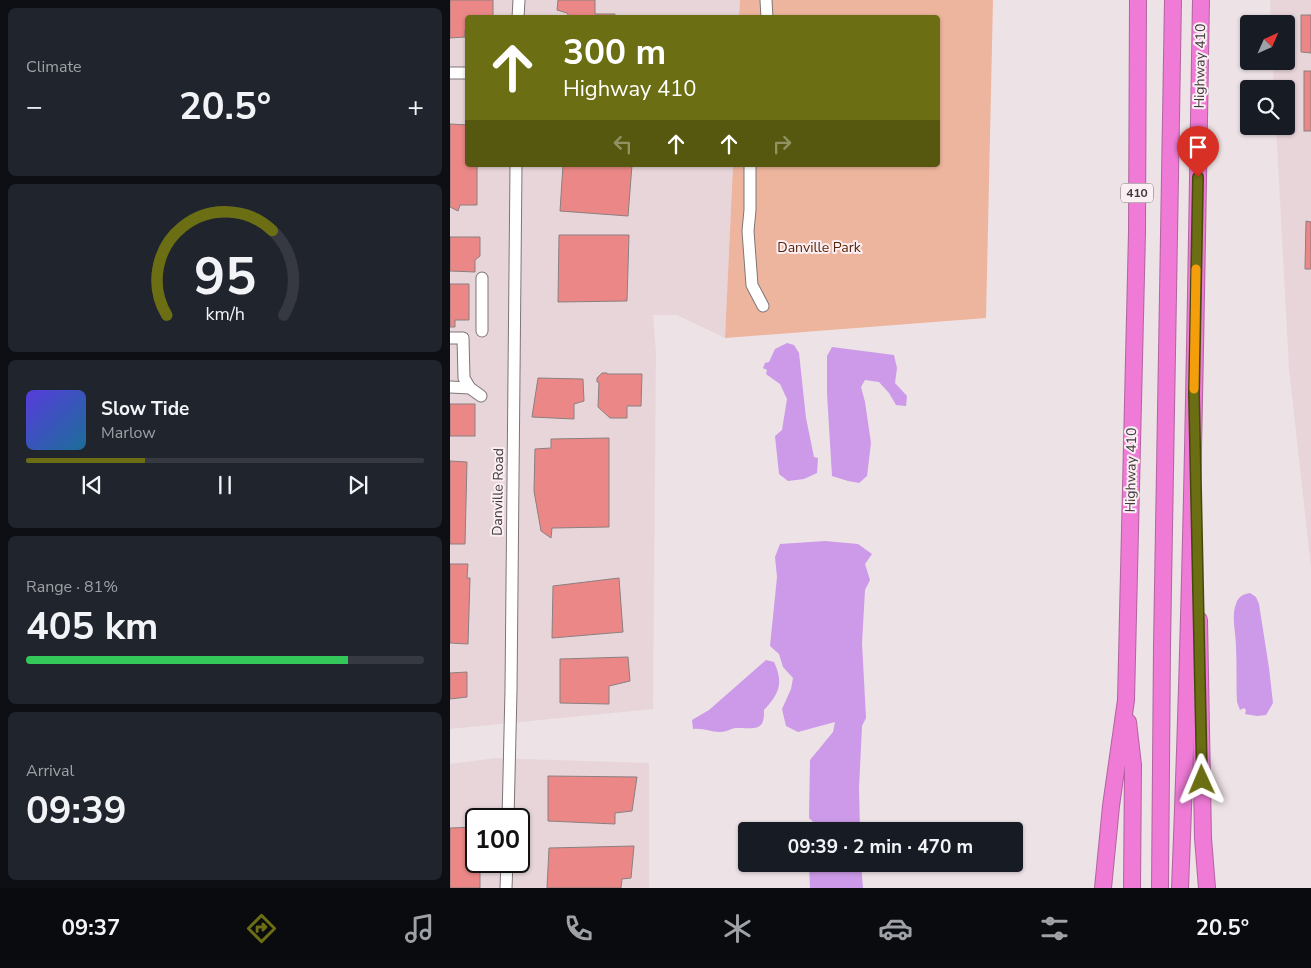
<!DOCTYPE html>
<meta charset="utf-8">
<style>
body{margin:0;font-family:"Nunito Sans",sans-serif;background:#20242c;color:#f1f3f6;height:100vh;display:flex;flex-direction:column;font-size:19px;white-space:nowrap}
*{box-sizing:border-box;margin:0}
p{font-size:16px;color:#9ea1a6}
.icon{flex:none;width:28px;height:28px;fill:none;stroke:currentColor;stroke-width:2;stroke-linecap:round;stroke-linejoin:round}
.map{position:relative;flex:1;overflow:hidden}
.details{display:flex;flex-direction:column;gap:8px;padding:8px;background:#0d0f14;width:450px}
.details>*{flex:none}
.hud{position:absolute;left:15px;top:15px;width:475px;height:152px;border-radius:5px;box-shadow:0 1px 4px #0004;background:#6b6e12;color:#fff;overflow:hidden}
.needle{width:32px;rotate:45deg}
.buttons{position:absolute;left:790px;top:15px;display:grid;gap:10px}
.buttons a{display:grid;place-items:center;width:55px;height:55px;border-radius:5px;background:#171b24;box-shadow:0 1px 4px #0004;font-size:25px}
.speed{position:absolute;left:15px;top:808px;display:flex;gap:10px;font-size:25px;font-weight:700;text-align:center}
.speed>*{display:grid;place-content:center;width:65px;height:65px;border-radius:50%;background:#171b24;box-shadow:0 1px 4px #0004;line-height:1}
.speed .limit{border:2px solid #111;border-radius:8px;background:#fff;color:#111}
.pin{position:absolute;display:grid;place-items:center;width:42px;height:42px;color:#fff;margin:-51px -21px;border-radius:50% 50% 50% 0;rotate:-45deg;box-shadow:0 0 5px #0007}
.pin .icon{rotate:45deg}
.me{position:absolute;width:55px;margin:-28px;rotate:359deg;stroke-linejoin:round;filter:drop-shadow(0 0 4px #0008)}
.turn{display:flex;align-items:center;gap:18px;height:105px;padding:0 15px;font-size:22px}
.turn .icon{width:65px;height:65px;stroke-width:2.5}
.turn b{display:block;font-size:35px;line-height:42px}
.lanes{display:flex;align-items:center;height:48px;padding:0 15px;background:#0003;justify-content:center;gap:25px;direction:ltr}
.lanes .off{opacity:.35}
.big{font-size:38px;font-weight:700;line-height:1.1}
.details .tile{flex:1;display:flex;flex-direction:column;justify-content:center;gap:8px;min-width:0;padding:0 18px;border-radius:8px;background:#20242c}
.details .dial{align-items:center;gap:0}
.dial svg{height:130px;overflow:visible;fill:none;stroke:#363941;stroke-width:7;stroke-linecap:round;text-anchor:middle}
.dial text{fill:#f1f3f6;stroke:none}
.song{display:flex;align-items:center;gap:15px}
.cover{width:60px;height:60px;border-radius:8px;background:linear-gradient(135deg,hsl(250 70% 55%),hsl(200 70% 35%))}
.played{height:5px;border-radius:2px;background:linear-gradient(90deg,#6b6e12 30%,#363941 30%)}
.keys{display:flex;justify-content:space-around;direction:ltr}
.heat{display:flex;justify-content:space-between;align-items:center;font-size:28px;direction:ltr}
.charge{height:8px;border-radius:4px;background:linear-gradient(90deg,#34c759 81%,#363941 0)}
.trip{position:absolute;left:288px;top:822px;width:285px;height:50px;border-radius:5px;background:#171b24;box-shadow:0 1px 4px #0004;font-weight:700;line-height:50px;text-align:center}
.tabs{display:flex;height:80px;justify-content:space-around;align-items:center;background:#090b0e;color:#9ea1a6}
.tabs .icon{width:35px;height:35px}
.tabs .on{color:#6b6e12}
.tabs b{font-size:22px;color:#f1f3f6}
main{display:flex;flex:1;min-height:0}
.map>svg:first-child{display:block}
</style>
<main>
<section class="details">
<div class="tile"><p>Climate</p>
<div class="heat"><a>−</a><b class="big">20.5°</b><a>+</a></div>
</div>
<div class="tile dial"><svg viewBox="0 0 100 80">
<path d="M14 69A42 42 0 1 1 86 69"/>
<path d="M14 69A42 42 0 0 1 79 17" stroke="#6b6e12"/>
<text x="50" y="56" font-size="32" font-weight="700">95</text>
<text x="50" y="72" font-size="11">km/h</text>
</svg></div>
<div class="tile">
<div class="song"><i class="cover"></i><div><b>Slow Tide</b><p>Marlow</p></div></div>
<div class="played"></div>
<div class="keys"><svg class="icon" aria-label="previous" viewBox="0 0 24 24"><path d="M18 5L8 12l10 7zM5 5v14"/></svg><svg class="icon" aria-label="pause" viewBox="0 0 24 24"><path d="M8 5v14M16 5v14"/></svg><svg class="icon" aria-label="next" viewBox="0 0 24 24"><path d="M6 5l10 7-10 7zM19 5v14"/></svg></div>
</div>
<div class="tile"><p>Range · 81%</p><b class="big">405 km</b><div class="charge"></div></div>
<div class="tile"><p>Arrival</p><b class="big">09:39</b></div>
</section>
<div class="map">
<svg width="861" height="888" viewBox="0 0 861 888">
<rect width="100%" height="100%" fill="#ede2e5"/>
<g fill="#e8d5da" fill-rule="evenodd">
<path d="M0,0H290L289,17L18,18V165H283L275,338L227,315H203L206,352L203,709L0,729Z"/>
<path d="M820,0H861V568L839,368L826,126H836V89H824L823,61H836V24H821Z"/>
<path d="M46,758L199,763V888H0V764ZM26,819H69V861H26Z"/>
</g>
<path fill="#eeb59e" d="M290,0H543L536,318L275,338L283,165H488V18L289,17Z"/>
<g fill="#cc9ae8">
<path d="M337,343L344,345L349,353L356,418L364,457L368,458L367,473L354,479L338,481L329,474L325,436L332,430L337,399L330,384L316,374L317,370L313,368L315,363L319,362L325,349Z"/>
<path d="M382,347L444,355L447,368L445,383L457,396L456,406L446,405L439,393L429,382L415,380L411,387L415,402L421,443L417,476L409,483L398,481L382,476L377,393V356Z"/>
<path d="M375,541L408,544L422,554L415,564L420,580L415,590L412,643L416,718L412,726L409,788L410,831C387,831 377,835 359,818L360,760L383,732L385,722L348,732L336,726L332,709L341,689L343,678L333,667L329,654L320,646L327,577L325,557L330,544Z"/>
<path d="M800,593L806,597L809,604L819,668L823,703L816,715L807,716L795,714L796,710L794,708L790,710L787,702C786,683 787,665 786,647C786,633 781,617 786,604C788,597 793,594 800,593Z"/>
<path d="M316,660L324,662C334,683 329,694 314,710C315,734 302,727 285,728C280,729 276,732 270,732C261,732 253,728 243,729L242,720L259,710Z"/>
<path d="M359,864H411L413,888H360Z"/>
</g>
<g fill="#eb8887" stroke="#8a807f">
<path d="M0,0H43V18H18V30H15V37L0,38Z"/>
<path d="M108,0H145V14H165V18H120L117,13L107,10Z"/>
<path d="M851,15H861V53L851,52Z"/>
<rect x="854" y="71" width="7" height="60"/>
<path d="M0,124L18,125V165H27V205H10L8,211L0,207Z"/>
<path d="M113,165H182L178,216L110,211Z"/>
<path d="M856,221L861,222V269H855Z"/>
<path d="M109,235H179L177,301L108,302Z"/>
<path d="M0,237H30V256L25,260V272L0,271Z"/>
<path d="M0,284H19V320H5V327H0Z"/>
<path d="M152,373H157V374H192L191,406H177V418H160L148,407L149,382H147V378Z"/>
<path d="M88,378L133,379L134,401L124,404V419L82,417Z"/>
<rect x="0" y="404" width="25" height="32"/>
<path d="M159,438V527L102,528L101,538L91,531L84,491L85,449L101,448V439Z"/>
<path d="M0,461L17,462L15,544H0Z"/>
<path d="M0,564H18L17,578H20L18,644L0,643Z"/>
<path d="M169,578L173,632L102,638L103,586Z"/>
<path d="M178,657L180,681L159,686V704L110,703V659Z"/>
<path d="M17,672V697L0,699V673Z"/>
<path d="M98,776L187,777L182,811L165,813V824L98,821Z"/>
<path d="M26,827V861H30V888H0V828Z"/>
<path d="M184,846L181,878L172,879L171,888H97L99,848Z"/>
</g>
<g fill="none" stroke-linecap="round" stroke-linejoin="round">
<defs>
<g id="minor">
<path d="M316,0L317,18"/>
<path d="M68,18L69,0"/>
<path d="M0,73H18"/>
<path d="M300,165V210L298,231L302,285L313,306"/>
<path d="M32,278V331"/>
<path d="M0,338H13L14,378L20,388L31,396"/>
<path d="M0,387L20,388"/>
<path d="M58,819L61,690L66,165"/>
<path d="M56,888L57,861"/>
</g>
<g id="highway">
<path d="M749,620L753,838L757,888"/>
<path d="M678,722L683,765L682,888"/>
<path d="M653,888L661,806L676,700L687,232L688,0"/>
<path d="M710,888L712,646L723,0"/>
<path d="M730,888C742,592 746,296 751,0"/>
</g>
</defs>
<use href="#minor" stroke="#7e7577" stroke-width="13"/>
<use href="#highway" stroke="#b164a0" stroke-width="18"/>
<use href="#minor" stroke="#fff" stroke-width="11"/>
<use href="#highway" stroke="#ef7bd7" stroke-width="16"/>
</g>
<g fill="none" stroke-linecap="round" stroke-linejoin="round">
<defs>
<path id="route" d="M748,177L744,394L752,780"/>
</defs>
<use href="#route" stroke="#46480c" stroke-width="12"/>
<use href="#route" stroke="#6b6e12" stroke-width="9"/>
<path stroke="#f59e0b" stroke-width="9" d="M744,389L746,269"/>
</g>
<g text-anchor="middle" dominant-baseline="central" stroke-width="4" stroke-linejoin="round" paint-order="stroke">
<rect fill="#fbeff3" stroke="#777072" stroke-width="1" x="671" y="183.5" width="32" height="19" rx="4"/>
<g font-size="12" font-weight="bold" fill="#3e3a3b">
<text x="687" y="193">410</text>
</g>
<g font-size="14" fill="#3e3a3b" stroke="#fbeff3">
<text transform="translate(750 66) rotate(-89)">Highway 410</text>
<text transform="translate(681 470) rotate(-89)">Highway 410</text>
<text transform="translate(48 492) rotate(-89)">Danville Road</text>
</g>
<g font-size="14" fill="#5d2508" stroke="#fbeff3">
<text x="369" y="247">Danville Park</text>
</g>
</g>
</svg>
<div class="buttons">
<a><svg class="needle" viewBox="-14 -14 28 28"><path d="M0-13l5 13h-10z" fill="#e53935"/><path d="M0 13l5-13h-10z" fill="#9ea1a6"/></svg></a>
<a><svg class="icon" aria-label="search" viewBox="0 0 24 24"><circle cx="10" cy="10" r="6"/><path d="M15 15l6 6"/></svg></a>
</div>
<div class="speed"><div class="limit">100</div></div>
<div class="pin" style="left:748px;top:177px;background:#d93025"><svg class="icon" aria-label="arrive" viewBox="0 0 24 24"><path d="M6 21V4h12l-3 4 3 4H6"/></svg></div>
<svg class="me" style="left:752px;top:780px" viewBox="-20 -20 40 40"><path d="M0-17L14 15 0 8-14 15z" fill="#6b6e12" stroke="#fff" stroke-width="4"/></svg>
<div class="trip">09:39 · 2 min · 470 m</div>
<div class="hud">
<div class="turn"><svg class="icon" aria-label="ahead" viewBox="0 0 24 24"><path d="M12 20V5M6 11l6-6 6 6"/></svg><div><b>300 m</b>Highway 410</div></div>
<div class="lanes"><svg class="icon off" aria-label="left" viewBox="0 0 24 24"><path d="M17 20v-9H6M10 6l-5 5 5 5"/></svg><svg class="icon" aria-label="ahead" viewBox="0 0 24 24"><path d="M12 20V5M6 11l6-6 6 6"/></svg><svg class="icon" aria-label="ahead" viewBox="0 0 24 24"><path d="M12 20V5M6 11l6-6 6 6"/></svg><svg class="icon off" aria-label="right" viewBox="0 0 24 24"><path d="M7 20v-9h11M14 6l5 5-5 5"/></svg></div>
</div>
</div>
</main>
<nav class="tabs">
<b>09:37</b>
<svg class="icon on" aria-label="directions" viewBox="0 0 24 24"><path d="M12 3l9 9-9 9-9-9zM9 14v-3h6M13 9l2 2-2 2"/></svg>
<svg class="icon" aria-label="music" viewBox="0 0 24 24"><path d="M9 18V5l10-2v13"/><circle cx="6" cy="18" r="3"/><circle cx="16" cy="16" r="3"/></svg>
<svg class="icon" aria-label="phone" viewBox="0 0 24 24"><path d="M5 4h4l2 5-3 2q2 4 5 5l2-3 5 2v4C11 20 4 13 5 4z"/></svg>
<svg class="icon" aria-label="climate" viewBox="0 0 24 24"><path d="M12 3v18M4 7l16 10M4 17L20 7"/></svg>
<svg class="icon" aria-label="car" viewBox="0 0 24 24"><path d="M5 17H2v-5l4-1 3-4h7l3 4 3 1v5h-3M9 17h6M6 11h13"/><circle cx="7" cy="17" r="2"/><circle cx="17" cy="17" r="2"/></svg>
<svg class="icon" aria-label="filters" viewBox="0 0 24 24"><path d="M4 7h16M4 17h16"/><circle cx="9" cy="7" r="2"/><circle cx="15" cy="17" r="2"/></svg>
<b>20.5°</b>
</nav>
